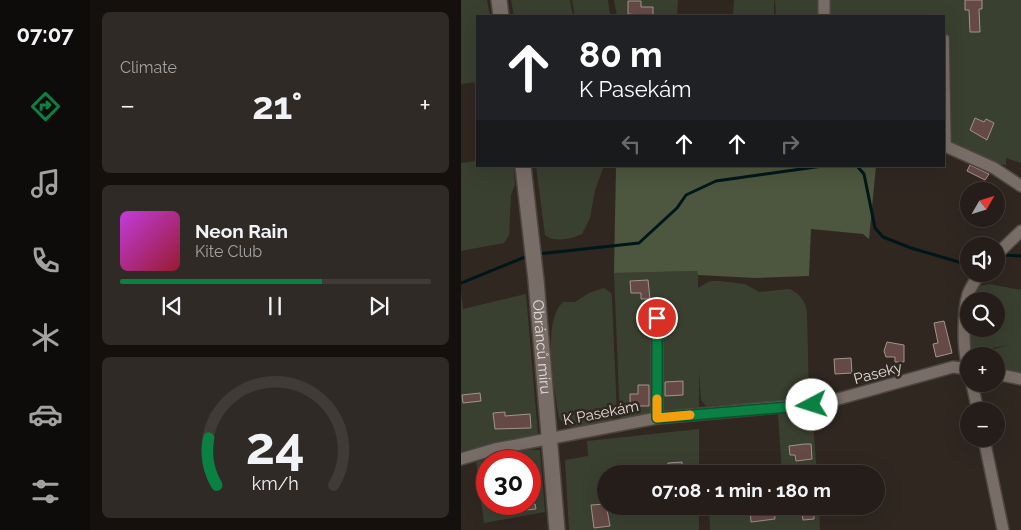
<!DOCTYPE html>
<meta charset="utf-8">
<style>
body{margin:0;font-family:Raleway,sans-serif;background:#302a26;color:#f1f3f6;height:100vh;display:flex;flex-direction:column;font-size:19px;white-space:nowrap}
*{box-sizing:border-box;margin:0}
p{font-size:16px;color:#a3a2a2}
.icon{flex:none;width:28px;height:28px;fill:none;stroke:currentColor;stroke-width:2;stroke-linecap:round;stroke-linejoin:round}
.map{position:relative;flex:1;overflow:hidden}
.drawer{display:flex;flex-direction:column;gap:12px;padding:12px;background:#14100e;width:371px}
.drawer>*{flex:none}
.hud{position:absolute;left:15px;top:15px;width:469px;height:152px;border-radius:0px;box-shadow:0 5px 20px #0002,0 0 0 1px #413b38;background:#202124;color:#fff;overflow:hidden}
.needle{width:32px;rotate:51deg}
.controls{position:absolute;left:499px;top:182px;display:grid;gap:10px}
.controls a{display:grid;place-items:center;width:45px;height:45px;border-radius:50%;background:#241d19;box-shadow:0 5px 20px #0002,0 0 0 1px #413b38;font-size:25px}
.speed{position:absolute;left:15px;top:450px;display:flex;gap:10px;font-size:25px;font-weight:700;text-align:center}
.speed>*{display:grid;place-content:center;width:65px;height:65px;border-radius:50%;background:#241d19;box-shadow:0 5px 20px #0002,0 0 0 1px #413b38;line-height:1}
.speed .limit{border:8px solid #d22;background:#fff;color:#111}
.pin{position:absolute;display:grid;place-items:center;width:42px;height:42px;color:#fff;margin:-21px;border:2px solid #fff;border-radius:50%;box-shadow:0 1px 5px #0007}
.me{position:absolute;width:55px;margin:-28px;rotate:265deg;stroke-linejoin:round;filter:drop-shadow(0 0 4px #0008)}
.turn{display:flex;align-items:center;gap:18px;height:105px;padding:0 20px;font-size:22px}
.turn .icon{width:65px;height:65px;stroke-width:2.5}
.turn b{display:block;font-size:35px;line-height:42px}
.lanes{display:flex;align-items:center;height:48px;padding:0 20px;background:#0003;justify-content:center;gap:25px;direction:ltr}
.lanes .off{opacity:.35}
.big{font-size:38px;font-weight:700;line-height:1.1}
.drawer .card{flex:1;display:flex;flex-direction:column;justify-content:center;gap:8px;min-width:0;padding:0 18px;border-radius:8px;background:#302a26}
.drawer .dial{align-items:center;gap:0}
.dial svg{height:130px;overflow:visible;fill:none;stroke:#413b38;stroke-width:7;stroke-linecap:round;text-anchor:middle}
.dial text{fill:#f1f3f6;stroke:none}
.song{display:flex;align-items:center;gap:15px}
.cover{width:60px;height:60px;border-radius:8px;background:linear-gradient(135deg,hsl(290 70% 55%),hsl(350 70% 35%))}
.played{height:5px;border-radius:2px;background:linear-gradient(90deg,#0b8043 65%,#413b38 65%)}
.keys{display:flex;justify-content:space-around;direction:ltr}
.heat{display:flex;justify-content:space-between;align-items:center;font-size:28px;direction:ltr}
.trip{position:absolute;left:136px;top:465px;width:288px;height:50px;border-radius:25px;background:#241d19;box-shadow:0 5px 20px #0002,0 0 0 1px #413b38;font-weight:700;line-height:50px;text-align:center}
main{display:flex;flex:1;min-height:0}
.tab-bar{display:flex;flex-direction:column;width:90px;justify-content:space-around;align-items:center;background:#0e0c0a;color:#a3a2a2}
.tab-bar .icon{width:35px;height:35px}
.tab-bar .selected{color:#0b8043}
.tab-bar b{font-size:22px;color:#f1f3f6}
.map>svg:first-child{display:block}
</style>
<main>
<nav class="tab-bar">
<b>07:07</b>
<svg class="icon selected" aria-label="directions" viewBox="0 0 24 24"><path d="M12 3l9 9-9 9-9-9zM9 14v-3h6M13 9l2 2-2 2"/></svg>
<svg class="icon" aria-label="music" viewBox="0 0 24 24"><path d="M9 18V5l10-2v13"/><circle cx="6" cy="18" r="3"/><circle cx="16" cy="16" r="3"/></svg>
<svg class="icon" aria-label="phone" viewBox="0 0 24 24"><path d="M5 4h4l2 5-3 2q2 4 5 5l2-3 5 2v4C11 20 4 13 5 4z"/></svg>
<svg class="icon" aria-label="climate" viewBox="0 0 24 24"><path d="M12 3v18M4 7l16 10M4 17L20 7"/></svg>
<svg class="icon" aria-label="car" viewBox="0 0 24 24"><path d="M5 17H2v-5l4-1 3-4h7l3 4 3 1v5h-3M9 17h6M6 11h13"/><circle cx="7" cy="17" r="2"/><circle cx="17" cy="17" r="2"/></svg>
<svg class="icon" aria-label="filters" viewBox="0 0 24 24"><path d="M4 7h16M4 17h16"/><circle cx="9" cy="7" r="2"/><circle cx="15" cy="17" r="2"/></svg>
</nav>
<section class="drawer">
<div class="card"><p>Climate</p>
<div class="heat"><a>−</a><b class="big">21°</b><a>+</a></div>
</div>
<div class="card">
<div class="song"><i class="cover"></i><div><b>Neon Rain</b><p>Kite Club</p></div></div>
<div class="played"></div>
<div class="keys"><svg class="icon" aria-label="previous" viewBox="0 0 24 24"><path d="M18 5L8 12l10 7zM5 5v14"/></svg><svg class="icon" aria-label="pause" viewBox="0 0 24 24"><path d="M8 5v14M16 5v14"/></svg><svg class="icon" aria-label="next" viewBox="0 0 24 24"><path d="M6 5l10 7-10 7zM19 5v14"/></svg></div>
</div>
<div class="card dial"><svg viewBox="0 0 100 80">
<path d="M14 69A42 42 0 1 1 86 69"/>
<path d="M14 69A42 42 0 0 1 9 40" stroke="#0b8043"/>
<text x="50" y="56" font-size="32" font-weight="700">24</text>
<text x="50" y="72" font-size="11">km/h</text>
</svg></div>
</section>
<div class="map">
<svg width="560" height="530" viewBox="0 0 560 530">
<rect width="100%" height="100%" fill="#302721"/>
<g fill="#3a4030" fill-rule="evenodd">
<path d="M0,0H26L29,16H16V82L0,84Z"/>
<path d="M50,0H109L112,16H53Z"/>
<path d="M111,0H147L149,16H114Z"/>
<path d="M153,0H217L216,16H156Z"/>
<path d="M273,0H313V16H272Z"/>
<path d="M314,0H359L360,16H315Z"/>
<path d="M367,0H560V163L545,158V165L533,163L483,142L482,16H367Z"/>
<path d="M16,161V166H53L54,185L50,195L48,235L43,243L0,251V163Z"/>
<path d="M75,166H143L134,190L129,218L121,234C111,239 92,243 84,235Z"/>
<path d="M237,271V288L249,281H258L284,284L298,292L328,289C339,293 345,302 346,314L348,397L344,400L245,406L240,400L238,372V407L202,413L201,382L195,414L159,419L153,273Z"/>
<path d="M529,284L560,290V375L535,369V356H510L547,345L515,351L509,349L508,329H535V301H509L518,286Z"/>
<path d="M143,288L150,293L151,299L156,414C148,428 105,435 98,417C94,390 80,323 102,302H114L128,293Z"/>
<path d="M0,292L2,309L65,294L77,435L0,454Z"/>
<path d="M351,411L356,474H321L317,414H341Z"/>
<path d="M238,429V474H145V506H238V530H108L104,460L127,456L126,441Z"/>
<path d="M65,450H79L84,512L23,523L15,462ZM26,461H69V504H26Z"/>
<path d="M248,506H358L359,530H249Z"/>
</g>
<path fill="#4d563e" d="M155,166H415L408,239L402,234L350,229L348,276L294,278L237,275L236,271L153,273Z"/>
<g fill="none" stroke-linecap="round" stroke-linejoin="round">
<g stroke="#001719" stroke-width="3">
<path d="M396,166L403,174L414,228L422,237L450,248L508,265"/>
<path d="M77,254L178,243L216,208L225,195L255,181L362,166"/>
<path d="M541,255L560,256"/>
<path d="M0,283L69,255"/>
</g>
</g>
<g fill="#654945" stroke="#a29491">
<path d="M504,0H521V9H518L519,32H509L508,10H504Z"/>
<path d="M167,1H180V7H192V16L167,14Z"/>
<path d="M514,118L523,122L525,119L533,123L526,140L509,130Z"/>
<path d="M509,165L528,174L524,180L506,171Z"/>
<path d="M187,280L189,299H180V293H170L169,281Z"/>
<path d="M483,321L491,353L475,357L472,344L477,343L473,323Z"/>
<path d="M426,342L443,345V362H434V357H425L423,351Z"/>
<path d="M390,358L391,373L374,374L373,359Z"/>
<path d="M222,381V395L204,396V382Z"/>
<path d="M177,385H188V406H169V394H177Z"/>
<path d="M19,393L20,401L2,403L1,395Z"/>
<path d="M44,412V416L69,414L70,428L34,429L32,413Z"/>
<path d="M344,444H350L351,459L335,461L334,455H329L328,446Z"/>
<path d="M221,462L222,474H207V463Z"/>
<path d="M34,504H74L75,509L35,513Z"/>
<path d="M145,504L149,526L133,528L130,505Z"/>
<path d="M325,506H356L357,513H353V519L342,520L341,513L326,514Z"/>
<path d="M307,507L313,509L314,519L290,522L289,509Z"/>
</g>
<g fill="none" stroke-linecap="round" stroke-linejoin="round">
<defs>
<path id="lane" d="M485,38L487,147"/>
<g id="street">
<path d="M363,0V16"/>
<path d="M482,145L533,168L560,186"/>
<path d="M535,255L560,231"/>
<path d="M196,319V418"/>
<path d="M508,368C501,352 502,311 507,294C510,287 514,280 519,274"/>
<path d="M535,374L560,379"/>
<path d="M511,384L517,411"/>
<path d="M523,439L542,530"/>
<path d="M0,459L34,449L196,418L363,403L492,367L508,369"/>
</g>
<g id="secondary">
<path d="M38,0L40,16"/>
<path id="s1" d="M62,166L75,280L96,530"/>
</g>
</defs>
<use href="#lane" stroke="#4c4540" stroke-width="8"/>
<use href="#street" stroke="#4c4540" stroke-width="14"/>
<use href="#secondary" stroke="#4c4540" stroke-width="18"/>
<use href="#lane" stroke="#796e67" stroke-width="5.5"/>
<use href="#street" stroke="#796e67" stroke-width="11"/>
<use href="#secondary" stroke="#796e67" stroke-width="15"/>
</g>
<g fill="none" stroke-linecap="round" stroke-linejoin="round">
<defs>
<path id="route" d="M196,318V418L351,405"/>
</defs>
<use href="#route" stroke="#07532c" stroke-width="12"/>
<use href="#route" stroke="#0b8043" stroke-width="9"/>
<path stroke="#f59e0b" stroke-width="9" d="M196,399V418L229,415"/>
</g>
<g text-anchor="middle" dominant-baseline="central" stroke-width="5" stroke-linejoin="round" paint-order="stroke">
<g font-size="15" fill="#e1dbd7" stroke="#302721">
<text stroke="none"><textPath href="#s1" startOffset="182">Obránců míru</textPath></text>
<text transform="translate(417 373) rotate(-15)">Paseky</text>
<text transform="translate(140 413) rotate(-11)">K Pasekám</text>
</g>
</g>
</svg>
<div class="controls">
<a><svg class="needle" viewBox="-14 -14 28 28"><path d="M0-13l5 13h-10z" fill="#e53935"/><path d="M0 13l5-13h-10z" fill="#a3a2a2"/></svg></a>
<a><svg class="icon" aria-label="sound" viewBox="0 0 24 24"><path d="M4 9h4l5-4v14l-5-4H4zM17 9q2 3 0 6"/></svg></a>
<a><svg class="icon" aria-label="search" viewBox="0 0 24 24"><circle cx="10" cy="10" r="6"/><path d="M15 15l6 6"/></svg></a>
<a>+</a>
<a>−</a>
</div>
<div class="speed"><div class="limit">30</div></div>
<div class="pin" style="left:196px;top:318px;background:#d93025"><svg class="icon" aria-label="arrive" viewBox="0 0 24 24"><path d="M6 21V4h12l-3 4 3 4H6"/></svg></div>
<svg class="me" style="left:351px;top:405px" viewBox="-20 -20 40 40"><circle r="19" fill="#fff"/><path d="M0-13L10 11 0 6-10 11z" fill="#0b8043"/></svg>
<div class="trip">07:08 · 1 min · 180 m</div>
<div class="hud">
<div class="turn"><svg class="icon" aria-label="ahead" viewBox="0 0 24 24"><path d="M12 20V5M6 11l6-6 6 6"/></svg><div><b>80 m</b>K Pasekám</div></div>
<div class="lanes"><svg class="icon off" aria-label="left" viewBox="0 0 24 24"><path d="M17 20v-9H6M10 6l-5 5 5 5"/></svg><svg class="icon" aria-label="ahead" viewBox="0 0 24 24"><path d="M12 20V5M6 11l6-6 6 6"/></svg><svg class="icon" aria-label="ahead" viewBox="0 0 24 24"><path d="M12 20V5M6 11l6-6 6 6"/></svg><svg class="icon off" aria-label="right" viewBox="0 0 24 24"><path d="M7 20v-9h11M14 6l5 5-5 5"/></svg></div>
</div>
</div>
</main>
